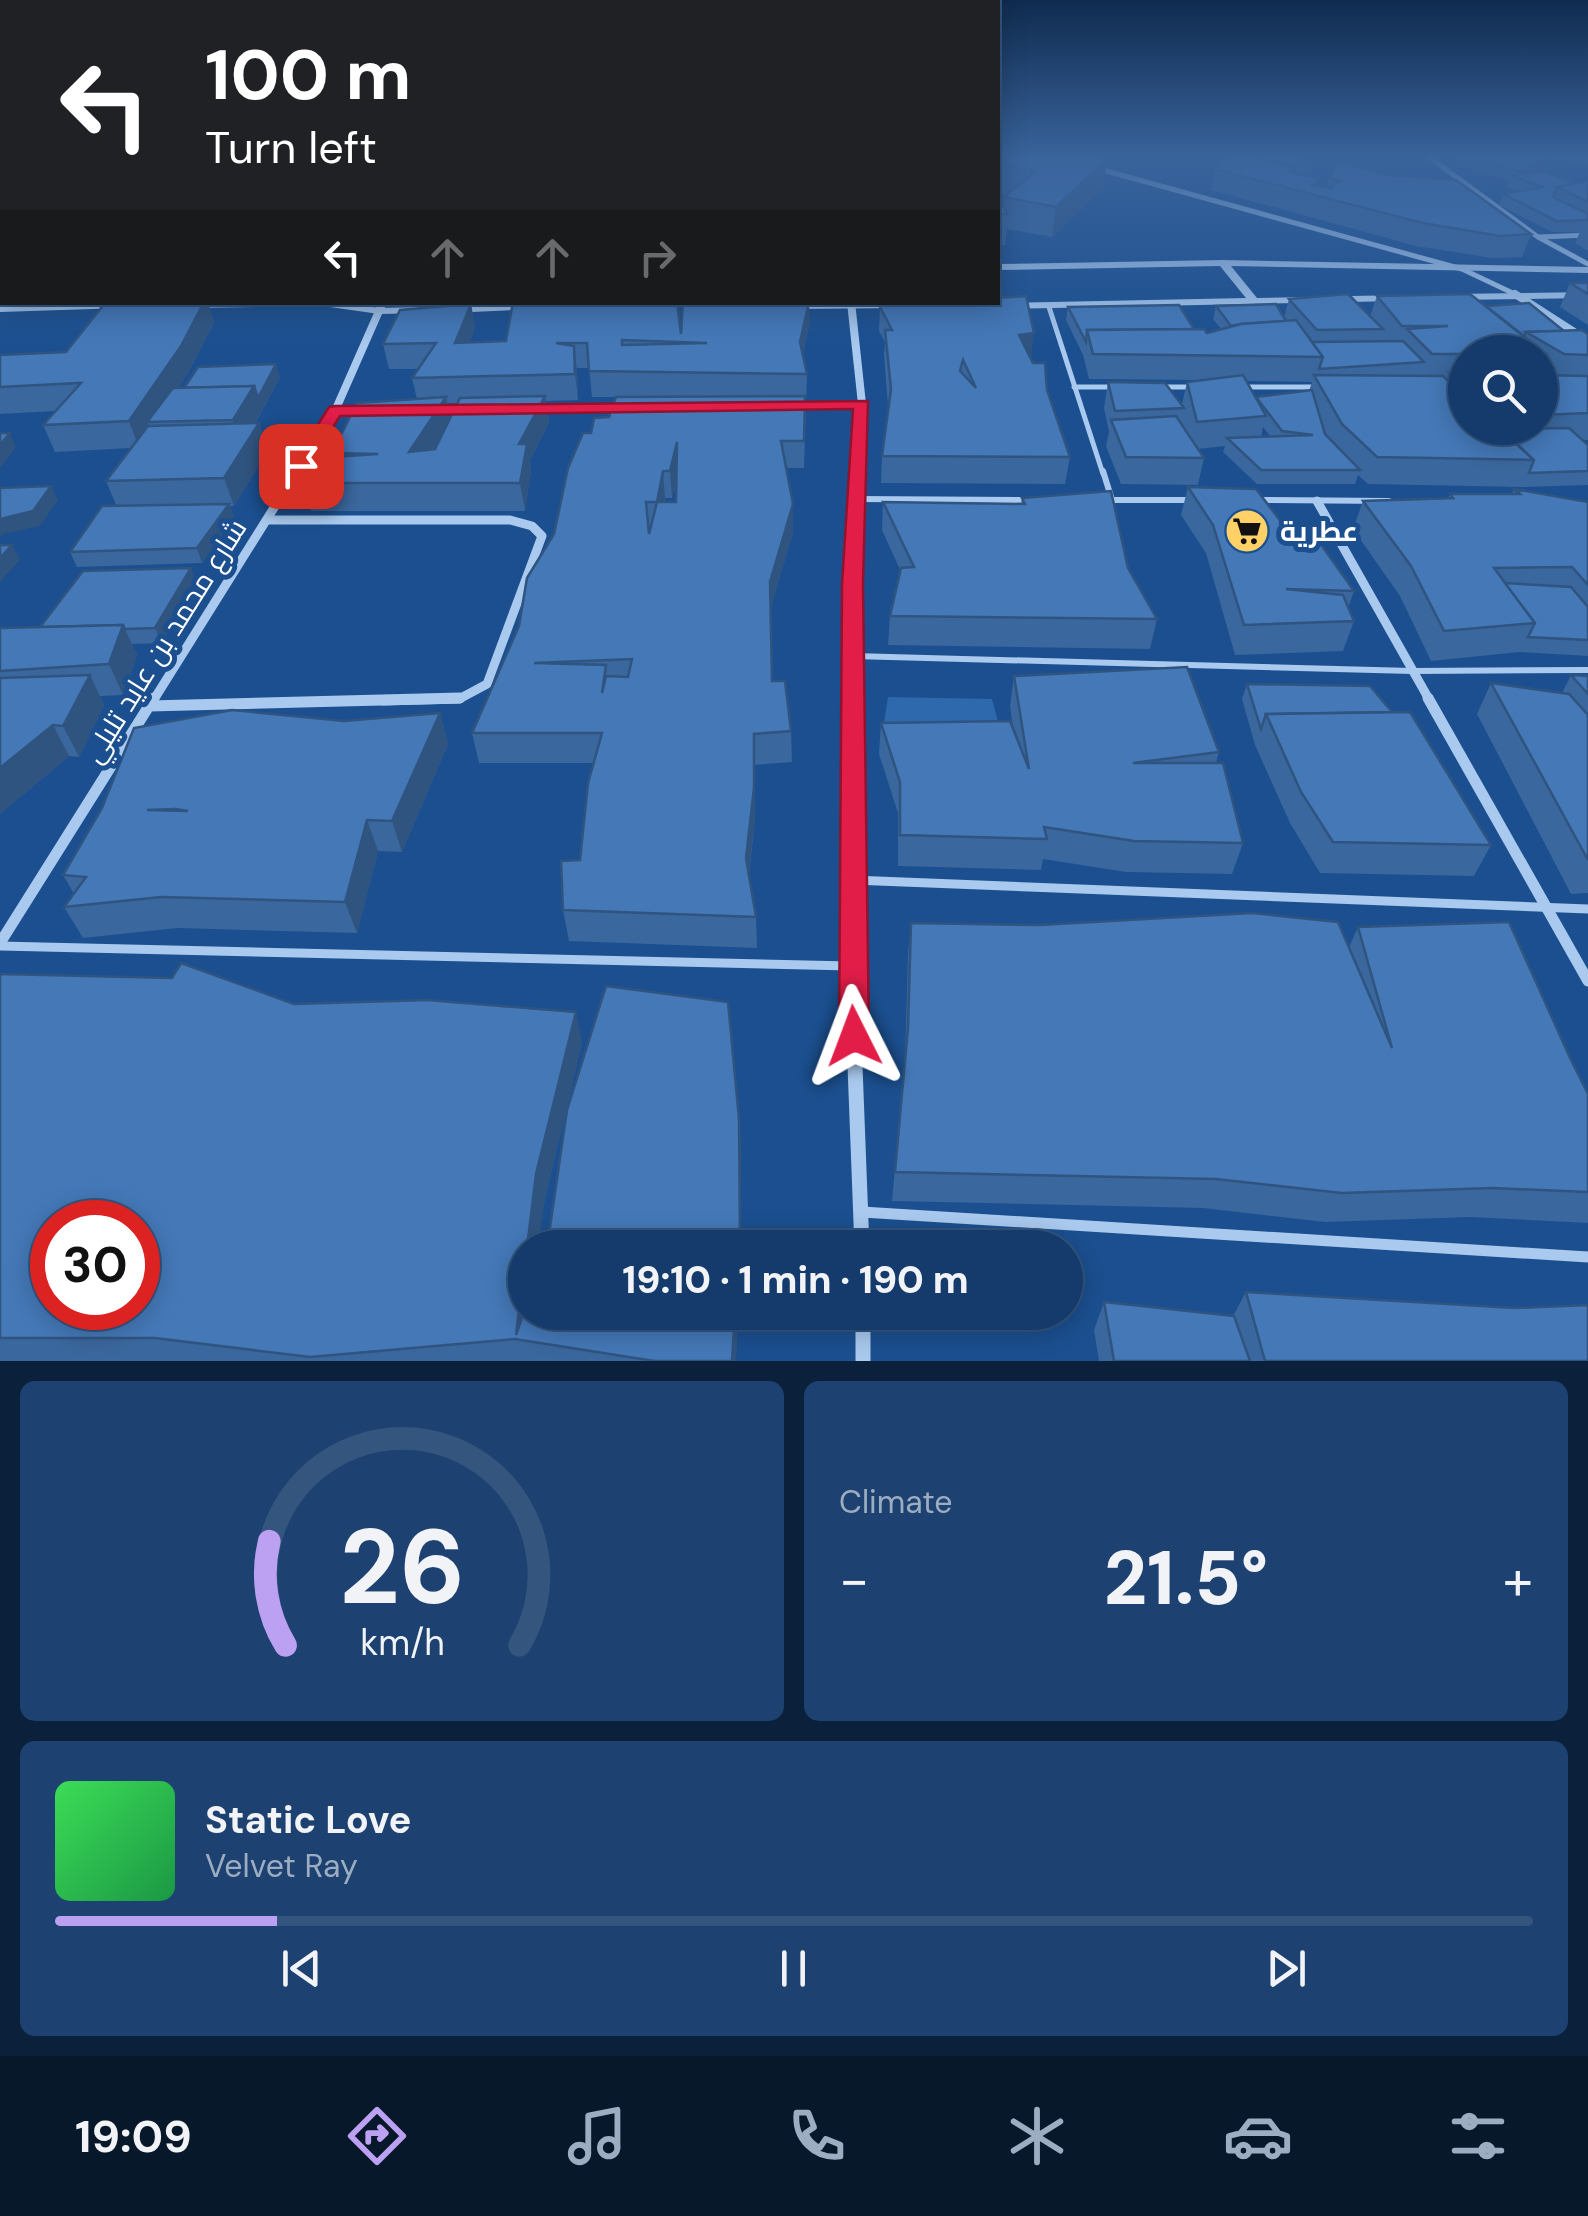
<!DOCTYPE html>
<meta charset="utf-8">
<style>
body{margin:0;font-family:"DM Sans",Cairo,sans-serif;background:#1d4271;color:#f1f3f6;height:100vh;display:flex;flex-direction:column;font-size:38px;white-space:nowrap}
*{box-sizing:border-box;margin:0}
p{font-size:32px;color:#9dadc1}
.icon{flex:none;width:55px;height:55px;fill:none;stroke:currentColor;stroke-width:2;stroke-linecap:round;stroke-linejoin:round}
.map{position:relative;height:1361px;overflow:hidden}
.sheet{display:flex;flex-direction:column;gap:20px;padding:20px;background:#0b203b;flex:1}
.sheet>*{flex:none}
.hud{position:absolute;left:0px;top:0px;width:1000px;height:305px;box-shadow:0 5px 25px #0003,0 0 0 2px #33557e;background:#202124;color:#fff;overflow:hidden}
.fabs{position:absolute;left:1448px;top:335px;display:grid;gap:20px}
.fabs a{display:grid;place-items:center;width:110px;height:110px;border-radius:50%;background:#143b6b;box-shadow:0 5px 25px #0003,0 0 0 2px #33557e;font-size:50px}
.speed{position:absolute;left:30px;top:1200px;display:flex;gap:20px;font-size:50px;font-weight:700;text-align:center}
.speed>*{display:grid;place-content:center;width:130px;height:130px;border-radius:50%;background:#143b6b;box-shadow:0 5px 25px #0003,0 0 0 2px #33557e;line-height:1}
.speed .limit{border:15px solid #d22;background:#fff;color:#111}
.pin{position:absolute;display:grid;place-items:center;width:85px;height:85px;color:#fff;margin:-42px;border-radius:20px;box-shadow:0 5px 15px #0006}
.me{position:absolute;width:110px;margin:-55px;rotate:357deg;stroke-linejoin:round;filter:drop-shadow(0 0 8px #0008)}
.turn{display:flex;align-items:center;gap:35px;height:210px;padding:0 40px;font-size:45px}
.turn .icon{width:130px;height:130px;stroke-width:2.5}
.turn b{display:block;font-size:70px;line-height:85px}
.lanes{display:flex;align-items:center;height:95px;padding:0 40px;background:#0003;justify-content:center;gap:50px;direction:ltr}
.lanes .off{opacity:.35}
.big{font-size:75px;font-weight:800;line-height:1.1}
.sheet .widget{flex:1;display:flex;flex-direction:column;justify-content:center;gap:15px;min-width:0;padding:0 35px;border-radius:15px;background:#1d4271}
.sheet .dial{align-items:center;gap:0}
.dial svg{height:260px;overflow:visible;fill:none;stroke:#33557e;stroke-width:7;stroke-linecap:round;text-anchor:middle}
.dial text{fill:#f1f3f6;stroke:none}
.song{display:flex;align-items:center;gap:30px}
.cover{width:120px;height:120px;border-radius:15px;background:linear-gradient(135deg,hsl(130 70% 55%),hsl(140 70% 35%))}
.played{height:10px;border-radius:5px;background:linear-gradient(90deg,#bca0f2 15%,#33557e 15%)}
.keys{display:flex;justify-content:space-around;direction:ltr}
.heat{display:flex;justify-content:space-between;align-items:center;font-size:55px;direction:ltr}
.sheet .tiles{flex:1;display:grid;gap:20px;grid-template-columns:1fr 1fr}
.widget:last-child{grid-column:span 2}
.trip{position:absolute;left:508px;top:1230px;width:575px;height:100px;border-radius:50px;background:#143b6b;box-shadow:0 5px 25px #0003,0 0 0 2px #33557e;font-weight:800;line-height:100px;text-align:center}
.menu{display:flex;height:160px;justify-content:space-around;align-items:center;background:#08182b;color:#9dadc1}
.menu .icon{width:70px;height:70px}
.menu .active{color:#bca0f2}
.menu b{font-size:45px;color:#f1f3f6}
.map>svg:first-child{display:block}
</style>
<div class="map">
<svg width="1588" height="1361" viewBox="0 0 1588 1361">
<rect width="100%" height="100%" fill="#1b4f8f"/>
<path fill="#2e69ad" d="M888,697L992,699L1006,752L879,754Z"/>
<g fill="none" stroke-linecap="round" stroke-linejoin="round">
<g stroke="#a9c9ee" stroke-width="5">
<path d="M0,306L4,302"/>
<path d="M1049,307L1103,474"/>
<path d="M1074,387H1116"/>
<path d="M1160,387H1196"/>
<path d="M1240,387H1321"/>
<path d="M796,405L862,404"/>
<path d="M536,408L622,407"/>
<path d="M335,411H362"/>
</g>
<g stroke="#a9c9ee" stroke-width="6">
<path d="M1103,471L1112,500"/>
<path d="M856,499L1029,500"/>
<path d="M1108,500H1194"/>
<path d="M1258,500L1389,501"/>
<path d="M853,656L1412,671L1588,670"/>
</g>
<g stroke="#a9c9ee" stroke-width="9">
<path d="M852,880L1588,909"/>
<path d="M0,946L851,966"/>
</g>
<path stroke="#a9c9ee" stroke-width="11" d="M862,1212L1588,1257"/>
<g stroke="#a9c9ee" stroke-width="5">
<path d="M1429,157L1538,237L1588,264"/>
<path d="M1092,167L1462,269L1519,296"/>
<path d="M1539,237L1588,235"/>
</g>
<g stroke="#a9c9ee" stroke-width="8">
<path d="M1515,294L1588,341"/>
<path d="M851,302L862,404L858,474"/>
<path d="M295,474L335,411L383,302"/>
</g>
<g stroke="#a9c9ee" stroke-width="9">
<path d="M1317,501L1430,701"/>
<path d="M267,520H510L532,526L542,536L487,684L459,699L383,701"/>
<path d="M153,701L297,471"/>
<path d="M852,701L858,471"/>
</g>
<g stroke="#a9c9ee" stroke-width="11">
<path d="M852,698V991"/>
<path d="M1428,698L1588,981"/>
<path d="M150,706L460,698"/>
<path d="M0,943L154,698"/>
</g>
<g stroke="#a9c9ee" stroke-width="15">
<path d="M852,988L862,1248"/>
<path d="M863,1312V1361"/>
</g>
<g fill="#a9c9ee" fill-rule="evenodd">
<path d="M1223,260L1588,267V273L1231,266L1257,298L1399,295L1404,298L1399,301L1005,309L999,306L1005,303L1246,298L1220,266L998,270V264Z"/>
<path d="M1588,292V298L1450,300L1445,297L1450,294Z"/>
<path d="M343,302L379,308L424,307L430,310L424,313L379,314L323,306L185,308L179,305L182,302Z"/>
<path d="M128,303V307L124,308L0,312V306Z"/>
<path d="M904,303L908,304V308L790,309L784,306L790,303Z"/>
<path d="M534,304L540,307L538,309L450,313L444,310L450,307Z"/>
</g>
</g>
<g fill="#3a679d" fill-rule="evenodd">
<path d="M998,157L1107,159L1103,188L1052,237L1007,229L1005,245H998V198L1003,206L1004,197L1006,195L998,194Z"/>
<path d="M1229,157L1313,163L1310,174H1299L1318,186L1327,187L1329,178L1531,234L1522,257L1492,258L1416,246L1211,190L1215,169Z"/>
<path d="M1457,157H1588V165L1554,159L1546,163L1542,172L1576,183L1588,181V251L1575,243L1580,232H1552L1499,205L1503,194L1519,191L1506,187L1509,180L1454,164Z"/>
<rect x="0" y="197" width="2" height="83"/>
<path d="M1570,283H1588V325L1560,307Z"/>
<path d="M1377,296L1486,306L1564,331L1588,334V440H1582L1588,445V485L1522,487L1368,484L1358,475L1355,484H1257L1223,452L1225,446L1198,449L1204,458L1198,485L1121,484L1106,446L1109,432L1104,408L1108,382L1182,404L1187,382L1201,380L1089,379L1083,355L1066,320L1068,307L1194,329L1207,333L1221,329L1213,319L1216,306L1284,317L1289,299L1370,316ZM1465,352H1540V372L1546,375H1540V428H1465ZM1247,381L1312,382L1309,391L1256,397ZM1263,427L1271,437H1261Z"/>
<path d="M208,302L214,323L189,371L178,388L280,377L255,424L259,423L268,450L234,506H230L234,518L202,563L77,567L70,552L116,505L106,481L131,448L55,452L43,425L56,411L0,414V355L66,352L105,303Z"/>
<path d="M471,304L475,328L469,343L681,334L810,321L803,354L807,374L804,468H786L793,504V532L770,610L772,681L791,731L792,762L754,765L755,819L749,875L756,917L757,948L569,941L563,910L580,860L593,763H479L472,733L519,626L591,433L609,417L616,397H592L589,368H577L578,400L546,401L549,422L530,460L531,471L525,511H311L303,483L333,457L332,453L417,399L412,378L419,369H389L383,344ZM447,403H457L450,418ZM677,481L676,502H665V498H672Z"/>
<path d="M880,307L1031,358L1047,390L1070,457L1065,484L881,483L882,456L888,406L884,355L885,342L879,331Z"/>
<path d="M1188,487L1286,528L1354,591L1348,608L1354,621L1343,651L1235,655L1206,553L1181,515Z"/>
<path d="M1514,489L1588,502V656L1520,652L1431,661L1400,596L1353,529L1363,501L1448,498L1450,494H1512Z"/>
<path d="M1022,498L1128,568L1157,619L1150,649L888,645L890,616L901,572L882,530L883,502L1021,504Z"/>
<path d="M196,583L162,643L132,644L137,655L123,695L100,696L104,705L79,757L69,756L0,814V628L40,627Z"/>
<path d="M1571,675L1588,676V893L1571,894L1477,714L1491,683L1562,693Z"/>
<path d="M1014,676L1219,752L1216,763L1243,843L1232,874L1126,872L1043,859L1041,870L898,866V813L879,754L881,723L1013,728L1010,706Z"/>
<path d="M1247,684L1491,845L1474,876L1320,873L1290,823L1255,745L1242,699Z"/>
<path d="M440,713L448,744L402,852L378,851L357,933L177,928L83,938L64,907L74,894L63,875L102,808L344,721Z"/>
<path d="M911,923L1349,947L1358,927L1571,1060L1588,1094V1223L1470,1217L1325,1222L1203,1208L892,1201L905,1059L908,954Z"/>
<path d="M0,974L294,1004L582,1042L544,1203L525,1312L736,1361H0Z"/>
<path d="M1246,1292L1515,1308L1588,1361H1099L1094,1330L1104,1302L1233,1316Z"/>
</g>
<g fill="#305480">
<path d="M1544,157H1555L1546,163L1543,171L1521,179L1516,178L1518,171L1542,163Z"/>
<path d="M1107,159L1103,188L1052,237L1056,207Z"/>
<path d="M204,302H208L214,323L189,371L156,422H147L150,431L139,448L129,421Z"/>
<path d="M809,302L810,321L800,367V342Z"/>
<path d="M471,304L475,328L460,368L455,343Z"/>
<path d="M1034,333L1031,358L1019,335Z"/>
<path d="M574,346L577,371L578,400L575,374Z"/>
<path d="M276,364L280,377L242,447L233,420L254,386Z"/>
<path d="M545,396L549,422L530,460L531,471L525,511L520,483L519,444Z"/>
<path d="M446,397L451,423L415,479L409,452Z"/>
<path d="M259,423L268,450L234,506L224,478Z"/>
<path d="M10,433L16,447L0,468V445Z"/>
<path d="M677,442L679,470L672,498L670,471Z"/>
<path d="M663,471L665,498L660,530L657,502Z"/>
<path d="M51,486L58,500L40,526L3,534L0,538V519Z"/>
<path d="M229,504L234,518L202,563L197,548Z"/>
<path d="M793,504V532L770,611V582Z"/>
<path d="M12,545L20,560L0,582V558Z"/>
<path d="M191,568L196,583L162,643L155,628Z"/>
<path d="M123,625L137,655L123,695L109,664Z"/>
<path d="M90,675L104,705L79,757L63,726Z"/>
<path d="M440,713L448,744L402,852L392,821Z"/>
<path d="M53,725L69,756L0,814V768Z"/>
<path d="M754,765L755,819L747,889L746,858Z"/>
<path d="M367,820L378,851L357,933L345,902Z"/>
<path d="M576,1012L582,1042L544,1203L538,1248H527L536,1174Z"/>
<path d="M739,1119L741,1149V1248H740Z"/>
<path d="M525,1260V1312L516,1335Z"/>
<path d="M735,1312H739L736,1361H732Z"/>
</g>
<g fill="#4478b7" stroke="#305480" stroke-width="2.5" fill-rule="evenodd">
<path d="M998,157H1090L1107,159L1056,207L1004,197L1036,171L998,164Z"/>
<path d="M1229,157H1249L1294,167L1290,172L1320,179L1312,185L1331,188L1339,181L1329,178L1339,161L1388,175L1456,180L1531,234L1500,236L1423,223L1215,169Z"/>
<path d="M1251,157H1296L1313,163L1291,164L1288,165Z"/>
<path d="M1468,157H1528L1547,161L1518,171Z"/>
<rect x="0" y="162" width="2" height="16"/>
<path d="M1541,171L1576,183L1557,187L1553,197L1588,214V220L1557,221L1503,194L1544,187L1510,176Z"/>
<path d="M1588,181V202L1557,187Z"/>
<rect x="0" y="197" width="2" height="22"/>
<path d="M998,198L1008,214H998Z"/>
<path d="M2,224V268H0V226Z"/>
<path d="M1570,283H1588V294Z"/>
<path d="M1348,294L1383,329L1317,330L1289,299Z"/>
<path d="M1470,294L1546,354L1465,352V354H1432L1407,329L1448,326H1402L1377,296Z"/>
<path d="M1026,296L1034,333L1019,335L1033,363H1045L1047,390L1070,457L882,456L891,389L885,330H892L880,307L887,302H998V298ZM963,360L976,388L960,371Z"/>
<path d="M204,302L181,346L129,421L43,425L81,383L0,387V355L66,352L105,303Z"/>
<path d="M513,302H677L681,334L683,302H809L800,342L807,374L589,371L587,343H556L574,346L575,374L412,378L436,343L383,344L400,310L471,304L455,343L506,341ZM622,340L707,343L622,345Z"/>
<path d="M1529,303L1564,331L1526,332L1524,336L1486,306Z"/>
<path d="M1276,304L1286,321L1241,324L1231,326L1216,306Z"/>
<path d="M1179,305L1194,329L1087,330L1086,342L1068,307Z"/>
<path d="M1296,320L1323,357L1093,354L1087,330L1204,329L1207,333L1241,324Z"/>
<path d="M1582,330L1588,334V355L1564,354L1526,332Z"/>
<path d="M1403,341L1424,362L1319,369L1323,357L1312,342Z"/>
<path d="M276,364L258,398L254,386L184,388L198,367Z"/>
<path d="M1449,373L1465,374V387Z"/>
<path d="M1243,375L1266,416L1197,422L1187,382Z"/>
<path d="M1314,375L1443,376L1465,396V428H1499L1534,460L1377,457L1342,424Z"/>
<path d="M1540,375L1588,376V413L1540,415Z"/>
<path d="M1108,382L1165,383L1184,408L1115,411Z"/>
<path d="M254,386L233,420L147,422L173,388Z"/>
<path d="M1312,390L1325,434L1360,470H1261L1227,438L1313,435L1282,431L1256,397Z"/>
<path d="M545,396L519,444H527L520,483H303L318,458L378,454L332,453L357,403L446,397L409,452L435,449L460,398Z"/>
<path d="M805,396L804,441H781L793,504L770,582L772,681H785L791,731L754,734V788L746,858L756,917L563,910L561,861L580,860L588,783L602,733H472L519,626L527,578L554,534L568,468L583,433H591L594,418L609,417L616,397ZM677,442L676,502H657L663,471H670ZM646,502H657L649,534ZM632,659L628,677L606,676L602,693L606,665L534,663Z"/>
<path d="M1176,416L1204,458L1126,457L1111,420Z"/>
<path d="M259,423L224,478L106,481L148,426Z"/>
<path d="M1569,428L1588,445V471L1529,473L1534,460L1501,429Z"/>
<path d="M0,433H10L0,445Z"/>
<path d="M51,486L33,511L0,519V488Z"/>
<path d="M1188,487L1256,489L1286,528L1310,529L1354,591L1286,589L1343,595L1354,621L1244,625L1213,525Z"/>
<path d="M1514,489L1588,502V585L1572,567L1494,568L1535,623L1444,631L1411,566L1363,501L1453,498L1450,494H1520Z"/>
<path d="M1111,491L1128,568L1157,619L890,616L901,568L914,567L883,502L1025,504L1022,498Z"/>
<path d="M229,504L197,548L70,552L102,506Z"/>
<path d="M0,545H12L0,558Z"/>
<path d="M191,568L155,628L125,629L123,625L40,627L83,571Z"/>
<path d="M1505,583L1571,587L1588,607V640L1528,637L1535,623Z"/>
<path d="M123,625L109,664L0,671V628Z"/>
<path d="M1187,667L1219,752L1133,763H1223L1243,843L1134,841L1044,827L1047,839L900,835V782L881,723L1010,721L1029,769L1014,676Z"/>
<path d="M90,675L63,726L53,725L0,768V678Z"/>
<path d="M1571,675L1588,676V694Z"/>
<path d="M1491,683L1569,694L1588,715V860Z"/>
<path d="M1247,684L1370,686L1392,712L1266,714L1261,729Z"/>
<path d="M232,710L344,721L440,713L392,821L367,820L345,902L161,897L64,907L86,877L63,875L102,808L134,728ZM175,809L188,811L147,810Z"/>
<path d="M1410,712L1491,845L1333,842L1301,792L1266,714Z"/>
<path d="M1252,913L1338,922L1392,1048L1358,927L1509,922L1571,1060L1588,1094V1192L1492,1188L1342,1193L1216,1179L895,1172L908,1028L911,923L1040,925Z"/>
<path d="M181,963L294,1004L427,1000L576,1012L536,1174L527,1248H525V1260L516,1335L525,1309V1312H735L732,1361H654L515,1339L310,1357L155,1338H0V974L172,978ZM52,1222H138V1308H52Z"/>
<path d="M606,986L728,1002L739,1119L740,1248H547L567,1110Z"/>
<path d="M1246,1292L1515,1308L1588,1305V1361H1265Z"/>
<path d="M1104,1302L1234,1316L1250,1361H1114Z"/>
</g>
<linearGradient id="sky" x2="0" y2="1"><stop stop-color="#0f2b4f"/><stop offset="0.45" stop-color="#39639b"/><stop offset="1" stop-color="#39639b" stop-opacity="0"/></linearGradient>
<rect width="1588" height="347" fill="url(#sky)"/>
<path fill="#e11d48" stroke="#92132f" stroke-width="2.5" d="M868,401L863,584L869,1036L865,1046L854,1050L843,1046L839,1036L842,584L853,409L340,416L307,469L292,466L329,407L335,406Z"/>
<defs>
<symbol id="supermarket-disc" viewBox="-11 -11 22 22"><circle r="9.5" fill="#ffd166" stroke="#1b4f8f"/><path d="M-6-5.5h2.5l.6 2H6L4.5 2H-2.5L-4.4-4H-6ZM-1.5 3.2a1.3 1.3 0 1 0 .1 0ZM3 3.2a1.3 1.3 0 1 0 .1 0Z" fill="#111"/></symbol>
</defs>
<g fill-rule="evenodd">
<use href="#supermarket-disc" x="1222" y="506" width="50" height="50"/>
</g>
<g text-anchor="middle" dominant-baseline="central" stroke-width="10" stroke-linejoin="round" paint-order="stroke">
<g font-size="28" font-weight="bold" fill="#fff" stroke="#1b4f8f" text-anchor="start">
<text x="1280" y="531">عطرية</text>
</g>
<g font-size="28" fill="#fff" stroke="#1b4f8f">
<text transform="translate(165 641) rotate(-58)">شارع محمد بن عايد تليلي</text>
</g>
</g>
</svg>
<div class="fabs">
<a><svg class="icon" aria-label="search" viewBox="0 0 24 24"><circle cx="10" cy="10" r="6"/><path d="M15 15l6 6"/></svg></a>
</div>
<div class="speed"><div class="limit">30</div></div>
<div class="pin" style="left:301px;top:466px;background:#d93025"><svg class="icon" aria-label="arrive" viewBox="0 0 24 24"><path d="M6 21V4h12l-3 4 3 4H6"/></svg></div>
<svg class="me" style="left:854px;top:1036px" viewBox="-20 -20 40 40"><path d="M0-17L14 15 0 8-14 15z" fill="#e11d48" stroke="#fff" stroke-width="4"/></svg>
<div class="trip">19:10 · 1 min · 190 m</div>
<div class="hud">
<div class="turn"><svg class="icon" aria-label="left" viewBox="0 0 24 24"><path d="M17 20v-9H6M10 6l-5 5 5 5"/></svg><div><b>100 m</b>Turn left</div></div>
<div class="lanes"><svg class="icon" aria-label="left" viewBox="0 0 24 24"><path d="M17 20v-9H6M10 6l-5 5 5 5"/></svg><svg class="icon off" aria-label="ahead" viewBox="0 0 24 24"><path d="M12 20V5M6 11l6-6 6 6"/></svg><svg class="icon off" aria-label="ahead" viewBox="0 0 24 24"><path d="M12 20V5M6 11l6-6 6 6"/></svg><svg class="icon off" aria-label="right" viewBox="0 0 24 24"><path d="M7 20v-9h11M14 6l5 5-5 5"/></svg></div>
</div>
</div>
<section class="sheet">
<div class="tiles">
<div class="widget dial"><svg viewBox="0 0 100 80">
<path d="M14 69A42 42 0 1 1 86 69"/>
<path d="M14 69A42 42 0 0 1 9 37" stroke="#bca0f2"/>
<text x="50" y="56" font-size="32" font-weight="700">26</text>
<text x="50" y="72" font-size="11">km/h</text>
</svg></div>
<div class="widget"><p>Climate</p>
<div class="heat"><a>−</a><b class="big">21.5°</b><a>+</a></div>
</div>
<div class="widget">
<div class="song"><i class="cover"></i><div><b>Static Love</b><p>Velvet Ray</p></div></div>
<div class="played"></div>
<div class="keys"><svg class="icon" aria-label="previous" viewBox="0 0 24 24"><path d="M18 5L8 12l10 7zM5 5v14"/></svg><svg class="icon" aria-label="pause" viewBox="0 0 24 24"><path d="M8 5v14M16 5v14"/></svg><svg class="icon" aria-label="next" viewBox="0 0 24 24"><path d="M6 5l10 7-10 7zM19 5v14"/></svg></div>
</div>
</div>
</section>
<nav class="menu">
<b>19:09</b>
<svg class="icon active" aria-label="directions" viewBox="0 0 24 24"><path d="M12 3l9 9-9 9-9-9zM9 14v-3h6M13 9l2 2-2 2"/></svg>
<svg class="icon" aria-label="music" viewBox="0 0 24 24"><path d="M9 18V5l10-2v13"/><circle cx="6" cy="18" r="3"/><circle cx="16" cy="16" r="3"/></svg>
<svg class="icon" aria-label="phone" viewBox="0 0 24 24"><path d="M5 4h4l2 5-3 2q2 4 5 5l2-3 5 2v4C11 20 4 13 5 4z"/></svg>
<svg class="icon" aria-label="climate" viewBox="0 0 24 24"><path d="M12 3v18M4 7l16 10M4 17L20 7"/></svg>
<svg class="icon" aria-label="car" viewBox="0 0 24 24"><path d="M5 17H2v-5l4-1 3-4h7l3 4 3 1v5h-3M9 17h6M6 11h13"/><circle cx="7" cy="17" r="2"/><circle cx="17" cy="17" r="2"/></svg>
<svg class="icon" aria-label="filters" viewBox="0 0 24 24"><path d="M4 7h16M4 17h16"/><circle cx="9" cy="7" r="2"/><circle cx="15" cy="17" r="2"/></svg>
</nav>
